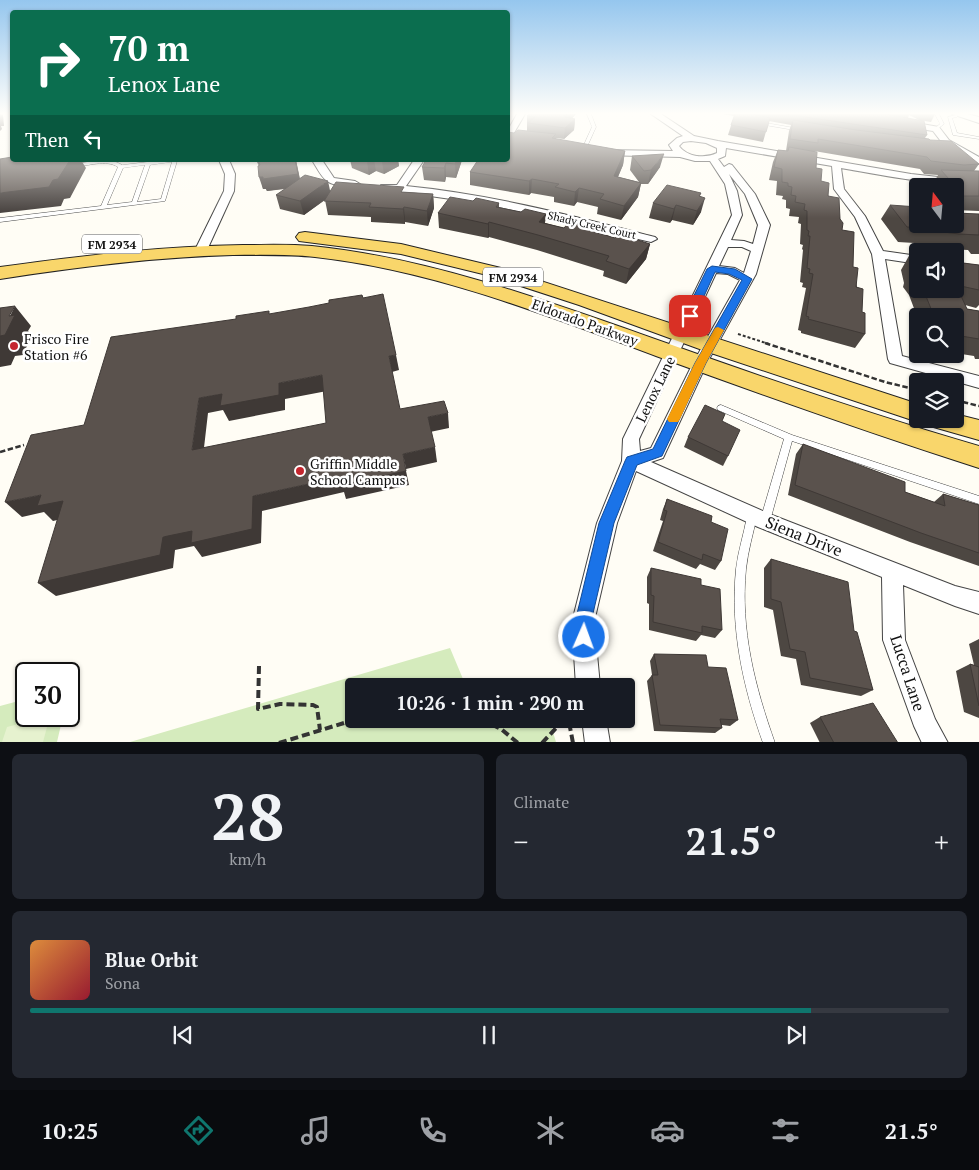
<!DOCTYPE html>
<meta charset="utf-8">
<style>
body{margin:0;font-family:"PT Serif",serif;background:#242831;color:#f1f3f6;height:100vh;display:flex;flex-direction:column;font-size:19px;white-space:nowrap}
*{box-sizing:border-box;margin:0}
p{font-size:16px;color:#9ea1a6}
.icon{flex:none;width:28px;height:28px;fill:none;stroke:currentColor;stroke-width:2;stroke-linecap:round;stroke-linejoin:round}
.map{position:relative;height:742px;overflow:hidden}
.details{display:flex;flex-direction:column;gap:12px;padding:12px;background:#0d0f14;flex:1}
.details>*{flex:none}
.banner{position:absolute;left:10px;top:10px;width:500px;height:152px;border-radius:5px;box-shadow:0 1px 4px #0004;background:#0b6e4f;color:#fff;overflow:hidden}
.needle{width:32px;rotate:344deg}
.tools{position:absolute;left:909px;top:178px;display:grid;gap:10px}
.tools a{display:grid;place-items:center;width:55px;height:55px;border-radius:5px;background:#171b24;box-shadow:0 1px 4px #0004;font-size:25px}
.speed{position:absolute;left:15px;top:662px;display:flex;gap:10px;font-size:25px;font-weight:700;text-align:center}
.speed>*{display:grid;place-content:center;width:65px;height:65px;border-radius:50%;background:#171b24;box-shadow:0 1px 4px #0004;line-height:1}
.speed .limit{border:2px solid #111;border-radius:8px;background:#fff;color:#111}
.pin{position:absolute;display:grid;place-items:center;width:42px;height:42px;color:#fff;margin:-21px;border-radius:10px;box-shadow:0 2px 8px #0006}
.me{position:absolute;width:55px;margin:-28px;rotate:2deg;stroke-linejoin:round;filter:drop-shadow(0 0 4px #0008)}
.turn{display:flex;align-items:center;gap:18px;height:105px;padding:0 15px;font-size:22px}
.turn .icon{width:65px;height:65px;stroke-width:2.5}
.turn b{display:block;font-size:35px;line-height:42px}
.then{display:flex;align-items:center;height:48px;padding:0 15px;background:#0003;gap:10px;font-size:19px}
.big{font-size:38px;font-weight:700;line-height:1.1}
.details .widget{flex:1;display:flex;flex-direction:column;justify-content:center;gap:8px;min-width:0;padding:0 18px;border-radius:8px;background:#242831}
.details .dial{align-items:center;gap:0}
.dial b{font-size:65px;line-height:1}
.song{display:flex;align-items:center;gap:15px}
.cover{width:60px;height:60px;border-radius:8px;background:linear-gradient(135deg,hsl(30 70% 55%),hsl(350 70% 35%))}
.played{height:5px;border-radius:2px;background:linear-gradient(90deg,#0f766e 85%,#363941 85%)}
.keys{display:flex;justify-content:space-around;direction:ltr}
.heat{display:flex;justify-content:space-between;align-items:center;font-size:28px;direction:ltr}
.details .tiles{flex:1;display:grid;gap:12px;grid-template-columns:1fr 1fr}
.widget:last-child{grid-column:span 2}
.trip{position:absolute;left:345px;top:678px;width:290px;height:50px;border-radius:5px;background:#171b24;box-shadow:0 1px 4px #0004;font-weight:700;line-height:50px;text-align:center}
.tab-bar{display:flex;height:80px;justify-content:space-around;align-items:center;background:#090b0e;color:#9ea1a6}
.tab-bar .icon{width:35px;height:35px}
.tab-bar .selected{color:#0f766e}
.tab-bar b{font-size:22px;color:#f1f3f6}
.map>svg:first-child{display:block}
</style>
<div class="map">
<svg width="979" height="743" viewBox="0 0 979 743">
<rect width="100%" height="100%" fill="#fffdf5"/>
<g fill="#d5ebbd">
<path d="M450,648L463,679L472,686H354V719H549L556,742H130Z"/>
<path d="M26,699V716H63L57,742L0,743V706Z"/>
</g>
<path fill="#e6f2cf" d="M50,716L43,742H2L7,727Z"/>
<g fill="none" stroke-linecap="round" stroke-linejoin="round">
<defs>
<g id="lane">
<path d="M587,114H591L596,127L586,149L584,150L582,149L592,127Z"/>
<path d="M935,114H939L944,124L936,130L934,129L940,124Z"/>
<path d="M956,115H957V117L952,118L957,133L979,137V139L953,135L948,117Z"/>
<path d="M760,122L800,129L802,130L800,131L759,124L758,123Z"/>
<path d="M164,160H180L177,161L165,201L0,222V218L101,206L118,167C106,159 88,166 74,167H72V165C88,162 108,156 122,165ZM172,162L161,199L137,202L150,165ZM145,165L132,202L107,205L123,168Z"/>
<path d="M721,405L792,435L979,496V504L792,441L770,521L768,524L765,525L762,524L760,521L784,439L718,410L717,408L718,406Z"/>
<path d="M752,512L755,513L757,516C753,534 748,551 746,569C740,629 755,687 775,743H763C743,687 730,628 736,569C738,551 744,534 747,516L749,513Z"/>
</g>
<g id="street">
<path d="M517,114H525L511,138L508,139V130Z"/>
<path d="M651,114H661L694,136L718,141L911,174L956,179L979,178V184C933,186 887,176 841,168L844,189L865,216L883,251L918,256V264L885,259L902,356L979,376V388L890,363L888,359L872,254L855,217L834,189L832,166L726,148L725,156L718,159L724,167L729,164L732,165L755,194L770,225L756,274L707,363L663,458L651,462L772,515L955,586L979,592V614L955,606L903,585L905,640L935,719L948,743H922L914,726L883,640L882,577L758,527L636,471L617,523L594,622L600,686H576L572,622L597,523L622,461L623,439L732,215L725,184L710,161H695L680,157L602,155V151L605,150L673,151L669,145L677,138L683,136ZM691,141L706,143L717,148V153C705,159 687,157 679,146L683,142ZM729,174L745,194L758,225L753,244L744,241L731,240L742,215L737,191ZM728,247H742L751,251L744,273L735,268L719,266ZM716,273L728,274L740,280L693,363L651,448L640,451L639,439Z"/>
<path d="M952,114H967L979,117V123Z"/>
<path d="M905,121L939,127L949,140L979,157V164L943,144L933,131L902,126V122Z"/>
<path d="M219,160H229L235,174L234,191L207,250L201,254L195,250L224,191L225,174Z"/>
<path d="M312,160H322L334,178L355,181L360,184C356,188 351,187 345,186C324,185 322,176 312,160Z"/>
<path d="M414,160H424L406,186C490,194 573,216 655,237L657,239L651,242L486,204L381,189V185H397Z"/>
<path d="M582,719H606L610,743H585Z"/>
</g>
<g id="primary">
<path d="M305,232L401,244L501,268L918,404V419H955V414L979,420V440L930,426L927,419L918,422L705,351L579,305L487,275L401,254L299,241L296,237L299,233Z"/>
<path d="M243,245C266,245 289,244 312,246C433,258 558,305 672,345C773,381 876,416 979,446V468C870,433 763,395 656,356C546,315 433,270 315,257C288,254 260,255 233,255C155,257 77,267 0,279V267C81,256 161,246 243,245Z"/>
</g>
</defs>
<use href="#lane" stroke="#444" stroke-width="1"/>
<use href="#street" stroke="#444" stroke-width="2"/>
<use href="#primary" stroke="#222" stroke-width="2"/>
<path stroke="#333" stroke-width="2" stroke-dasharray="3 2" stroke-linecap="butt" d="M738,334L769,344"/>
<g stroke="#333" stroke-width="2.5" stroke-dasharray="5.5 2.5" stroke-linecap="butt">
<path d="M765,343L885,382L918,390"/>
<path d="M955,400L979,406"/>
<path d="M0,452L24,445"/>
</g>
<g stroke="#333" stroke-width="4" stroke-dasharray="8 4" stroke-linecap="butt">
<path d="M259,666L258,709L280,704L313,705L317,707L320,730"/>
<path d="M481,719L501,729L518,743"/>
<path d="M279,743L357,719"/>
<path d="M542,743L558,726L569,722L573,743"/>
</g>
<use href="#lane" fill="#fff" fill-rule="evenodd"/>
<use href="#street" fill="#fff" fill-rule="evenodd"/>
<use href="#primary" fill="#f9d66b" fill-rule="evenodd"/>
</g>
<g fill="#4d4742">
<path d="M529,114H576L572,118L575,119L574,130L564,139L556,138V139L625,151L623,165L618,177L639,182L630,170L632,156L660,167L648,184H641L638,197L621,220L597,214L598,207L577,202L574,206L554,202V197L531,193L529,195L470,185V172L514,133L527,131V116Z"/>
<path d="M723,114H935L931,122L919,120L909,115L908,118L927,135L925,138L979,164L974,171H979V211L955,210V186H934L933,184L938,175L924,174L920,169L814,151L816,168L821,181L840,219L842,230L853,267L862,312L865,334L855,348L801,333V331L798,330L806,288L802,287L803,283L800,282L803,250L802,249L803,245L800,244L801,224L798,223L799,217L789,216L790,209L786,208V200L782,199L783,196L776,195L777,181L769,180L773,162L778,150L786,151L789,131L791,125L769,121L763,142L728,135L734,116Z"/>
<path d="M256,160H296L300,179L330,191L404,192L433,194L434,208L428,226L405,222V224L371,222V217L328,215L325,200L304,215L280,209L276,195L285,189L267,191L266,189H263L259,166Z"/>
<path d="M350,160H398L399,166L384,174L376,171L369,175L352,168Z"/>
<path d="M462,160L456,178L446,177L445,182L424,180L422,167Z"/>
<path d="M701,193L700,196L701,212L693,225L672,220L670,223L649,218L653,203Z"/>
<path d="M499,203V208L521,212L546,214L545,223L564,228L594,232L615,238L650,244L646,259L626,284L603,276L604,271L537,250L489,237L488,238L439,228L438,213Z"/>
<path d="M890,205L918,224L979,214V254H971L968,250L948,249L933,247L931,244L898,242L881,219Z"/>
<path d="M914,253L918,254V289H955V262L979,265V305L976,308L965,305L967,309L979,311V359H975L974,356L955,353V316H918V319L909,295L903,287L904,283L901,270L910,254L912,255Z"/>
<path d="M722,421L728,456L723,466L684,447L688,437Z"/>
<path d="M803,444L905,492L934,502L943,494L979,505V566L910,542L788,495L796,454Z"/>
<path d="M667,499L711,522L721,561L715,570L700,564L696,569L653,551L663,521L660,520L663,509Z"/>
<path d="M771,559L854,631L873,690L861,696L801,685L796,659L781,656L773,610L764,607V568Z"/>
<path d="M651,568L701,585L722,630L715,638L701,635L696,641L649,630V604L647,603V577Z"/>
<path d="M979,639V718L964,712L956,671L970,664L974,665L969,644Z"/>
<path d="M654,654L708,667L738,720L730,726L722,725V728L715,733L654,731L647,681L652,675L650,661Z"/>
<path d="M820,717L898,743H820L810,723Z"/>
</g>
<g fill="#3f3936">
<path d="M0,114L3,115L4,126H1L2,129L0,131Z"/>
<path d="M566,114H576L563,128L564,117Z"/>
<path d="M575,119L574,130L564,139L565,128Z"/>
<path d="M625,151L623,165L612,190L614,176Z"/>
<path d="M664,154L660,167L648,184L651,170Z"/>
<path d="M70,160H81L86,168L70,198L64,199L61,206L0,213V193L53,180Z"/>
<path d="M296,160L301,186L267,191L266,189H263L259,177Z"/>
<path d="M369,160H374L376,171L369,175L367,161Z"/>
<path d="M383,160H398L399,166L384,174L382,161Z"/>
<path d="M457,160H462L456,178L455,164Z"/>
<path d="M446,163V177L445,182L444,168Z"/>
<path d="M532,179L531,193L529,195V181Z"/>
<path d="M328,181L331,195L304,215L300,201Z"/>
<path d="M641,183L638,197L621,220L624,206Z"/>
<path d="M579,188L577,202L574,206L575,192Z"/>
<path d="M433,194L434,208L428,226L427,211Z"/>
<path d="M705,198L701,212L693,225L697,211Z"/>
<path d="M676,205L672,220L670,223L674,209Z"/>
<path d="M404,207L405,222V224L403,209Z"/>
<path d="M546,214L544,229L539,222Z"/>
<path d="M489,222V237L488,238V224Z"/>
<path d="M650,244L646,259L626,284L629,269Z"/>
<path d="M15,306L31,326L28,331L32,335L23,355L15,356L11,365L0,367V336Z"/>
<path d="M396,355L399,370L392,372L389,356Z"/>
<path d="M322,375L327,391L285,399V410L229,421L223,410L208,413L202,465L192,450L199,398Z"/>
<path d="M448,413L449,428L430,432L428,417Z"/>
<path d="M435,447L437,462L406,469L403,454Z"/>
<path d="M406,471L409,485L346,499L344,492L262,511L261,543L202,557L194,546L175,550L173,568L56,596L38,583L163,537L253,496L341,477Z"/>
<path d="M41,495L63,501L79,515L53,521L44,512L22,517L5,502Z"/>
</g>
<g fill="#5a524d" stroke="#3f3936" fill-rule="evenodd">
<path d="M529,114H566L564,117L575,119L565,128L528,123L535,117L527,116Z"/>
<path d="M735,114H753L770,118L766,132L731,125Z"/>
<path d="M785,114H885L924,121L927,135Z"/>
<path d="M793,120L856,130L929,139L930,140L951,141L979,164L964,165L931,161L927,157L818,139V143L790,139Z"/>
<path d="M518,130L556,134L552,138L625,151L614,176L641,183L624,206L600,199L604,194L579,188L575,192L555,187L559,184L532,179L529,181L470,172L478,160H508V132L514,133Z"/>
<path d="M789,147L817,152L816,168L822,169L821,181L829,183L828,196L839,198L840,219L843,223L842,230L854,232L853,267L858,268L856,287L863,289L862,312L865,313V334L808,319L809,317L806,316L813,274L809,273L810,269L807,268L810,236H808L809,231L807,230V211L804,210L805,204L795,202L796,196L791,195L792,187L788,186V183L782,182V169L774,167L778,150L788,151Z"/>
<path d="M664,154L651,170L644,171L632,156Z"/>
<path d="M12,157V160H70L58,179L53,180L49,187L0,193V159Z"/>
<path d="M258,160H295L298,174L263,179V177H259L258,166L260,165Z"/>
<path d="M426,160H457L455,164L446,163L444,168L422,167Z"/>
<path d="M941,170L979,171V196H964Z"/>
<path d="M305,175L328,181L300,201L276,195Z"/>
<path d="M336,182L404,187L401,192L433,194L427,211L404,207L403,209L369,207L371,203L324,201Z"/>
<path d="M667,185L701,193L699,196L705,198L697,211L676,205L674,209L653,203Z"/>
<path d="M450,197L473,201L476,198L499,203L496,207L521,212L525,209L546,214L539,222L564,228L571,220L595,227L592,231L615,238L619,234L650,244L629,269L606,261L609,256L538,235L489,222L488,224L438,213Z"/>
<path d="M890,205L918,207V224H955V213L979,214V235L959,234L943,232L941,229L907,227Z"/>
<path d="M914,253L918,254V277L913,272L914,267L910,254L914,255Z"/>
<path d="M955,262L979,265V290L956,285L967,309L979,311V339L955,335V316H934L923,289H955Z"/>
<path d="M383,294L396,355L389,356L400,409L444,401L448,413L428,417L435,447L403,454L406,471L341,485V477L253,496L252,529L191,543L192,531L163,537L160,555L38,583L63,501L37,506L41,495L5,502L31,435L84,425L111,337L236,319V316L269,311V314L309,307L329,303V300L362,295L363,298ZM322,375L326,423L192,450L199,398L222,394L220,406L279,395V383Z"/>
<path d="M15,306L9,316L15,315L5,335L0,336V308Z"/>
<path d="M705,405L725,414L722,421L740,430L728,456L688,437Z"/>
<path d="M803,444L905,482V492L945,506L943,494L979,505V553L921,533L795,485Z"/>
<path d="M667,499L712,516L711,522L728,529L721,561L703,554L702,560L658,542L667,511L664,510Z"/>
<path d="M771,559L848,582L854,631L857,632L873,690L810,678L805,652L790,649L781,602L771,599Z"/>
<path d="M651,568L701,579V585L720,589L722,630L702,626V633L653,622L654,596L651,595Z"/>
<path d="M654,654L706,655L708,667L726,668L738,720L720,719L722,728L660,725L652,675H658Z"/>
<path d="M970,664L979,667V706Z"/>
<path d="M873,703L898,743H834L820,717Z"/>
</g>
<linearGradient id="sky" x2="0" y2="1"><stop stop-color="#95c6ee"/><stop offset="0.52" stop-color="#fffefa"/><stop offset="1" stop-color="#fffefa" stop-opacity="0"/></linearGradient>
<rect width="979" height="218" fill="url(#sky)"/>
<path fill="#1a73e8" stroke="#114b97" d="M712,266L735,269L752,279L706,363L662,456L637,465L614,523L591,622L592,637L590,643L584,646L578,643L575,622L599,523L625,461L627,457L653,449L695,363L742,280L729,274L715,272L695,316L690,319L686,318L684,316L707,269Z"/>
<path fill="#f59e0b" d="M718,327L724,330L706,363L680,419L678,422H669L667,419L695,363L715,328Z"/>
<g fill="#c4262e" stroke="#fff" stroke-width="2">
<circle cx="14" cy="346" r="5"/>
<circle cx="300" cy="471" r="5"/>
</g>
<g text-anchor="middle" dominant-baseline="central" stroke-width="5" stroke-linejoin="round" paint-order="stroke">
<g font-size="11" fill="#111" stroke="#fff">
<text transform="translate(592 225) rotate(13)">Shady Creek Court</text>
</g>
<g fill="#fff" stroke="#585858" stroke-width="1">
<rect x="82" y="234.5" width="60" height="19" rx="4"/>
<rect x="483" y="267.5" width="60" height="19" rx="4"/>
</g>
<g font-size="12" font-weight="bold" fill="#111">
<text x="112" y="244">FM 2934</text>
<text x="513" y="277">FM 2934</text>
</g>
<g font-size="14" fill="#111" stroke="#fff">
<text transform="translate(585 322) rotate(20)">Eldorado Parkway</text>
<text transform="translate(655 389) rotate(-64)">Lenox Lane</text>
</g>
<g font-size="14" fill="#111" stroke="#fff" text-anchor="start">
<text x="24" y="338">Frisco Fire<tspan x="24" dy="16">Station #6</tspan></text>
<text x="310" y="463">Griffin Middle<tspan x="310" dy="16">School Campus</tspan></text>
</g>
<g font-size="16" fill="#111" stroke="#fff">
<text transform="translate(804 536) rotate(22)">Siena Drive</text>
<text transform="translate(908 673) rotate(72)">Lucca Lane</text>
</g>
</g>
</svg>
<div class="tools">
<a><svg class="needle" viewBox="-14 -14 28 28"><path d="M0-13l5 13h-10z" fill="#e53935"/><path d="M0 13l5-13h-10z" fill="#9ea1a6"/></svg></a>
<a><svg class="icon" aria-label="sound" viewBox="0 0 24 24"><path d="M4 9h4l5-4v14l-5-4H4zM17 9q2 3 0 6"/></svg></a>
<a><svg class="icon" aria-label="search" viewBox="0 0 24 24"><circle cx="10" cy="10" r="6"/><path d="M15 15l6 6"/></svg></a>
<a><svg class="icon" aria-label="layers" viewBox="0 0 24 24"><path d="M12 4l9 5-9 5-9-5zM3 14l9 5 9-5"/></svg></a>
</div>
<div class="speed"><div class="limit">30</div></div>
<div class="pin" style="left:690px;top:316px;background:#d93025"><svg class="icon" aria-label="arrive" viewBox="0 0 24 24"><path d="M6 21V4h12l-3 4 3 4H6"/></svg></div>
<svg class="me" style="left:584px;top:637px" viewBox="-20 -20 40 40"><circle r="17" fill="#1a73e8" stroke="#fff" stroke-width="3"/><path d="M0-11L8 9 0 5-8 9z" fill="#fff"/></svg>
<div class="trip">10:26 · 1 min · 290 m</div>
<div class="banner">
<div class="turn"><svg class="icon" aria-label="right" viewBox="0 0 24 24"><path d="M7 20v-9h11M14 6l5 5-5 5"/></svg><div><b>70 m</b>Lenox Lane</div></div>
<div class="then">Then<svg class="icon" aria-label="left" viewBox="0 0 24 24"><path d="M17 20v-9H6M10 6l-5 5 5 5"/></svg></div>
</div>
</div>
<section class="details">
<div class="tiles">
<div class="widget dial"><b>28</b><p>km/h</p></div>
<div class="widget"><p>Climate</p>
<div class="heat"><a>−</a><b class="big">21.5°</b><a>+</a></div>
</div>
<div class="widget">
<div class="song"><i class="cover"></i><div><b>Blue Orbit</b><p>Sona</p></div></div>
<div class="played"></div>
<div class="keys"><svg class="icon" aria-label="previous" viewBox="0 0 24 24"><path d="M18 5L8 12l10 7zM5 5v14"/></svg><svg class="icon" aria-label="pause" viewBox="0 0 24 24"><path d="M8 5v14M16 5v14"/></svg><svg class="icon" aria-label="next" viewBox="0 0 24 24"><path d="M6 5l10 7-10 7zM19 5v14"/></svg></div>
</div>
</div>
</section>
<nav class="tab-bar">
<b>10:25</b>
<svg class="icon selected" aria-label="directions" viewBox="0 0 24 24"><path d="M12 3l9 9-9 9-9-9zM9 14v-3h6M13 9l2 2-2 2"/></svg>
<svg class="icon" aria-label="music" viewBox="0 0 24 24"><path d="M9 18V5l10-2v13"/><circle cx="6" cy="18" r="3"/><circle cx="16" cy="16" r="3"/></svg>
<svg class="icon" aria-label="phone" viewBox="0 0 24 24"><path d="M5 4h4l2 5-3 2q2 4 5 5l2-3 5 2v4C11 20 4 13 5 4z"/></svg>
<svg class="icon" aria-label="climate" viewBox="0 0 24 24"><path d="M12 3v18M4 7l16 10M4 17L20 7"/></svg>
<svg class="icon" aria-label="car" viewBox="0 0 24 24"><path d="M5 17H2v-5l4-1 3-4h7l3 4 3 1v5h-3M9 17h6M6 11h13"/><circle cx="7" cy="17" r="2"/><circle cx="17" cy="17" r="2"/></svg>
<svg class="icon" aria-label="filters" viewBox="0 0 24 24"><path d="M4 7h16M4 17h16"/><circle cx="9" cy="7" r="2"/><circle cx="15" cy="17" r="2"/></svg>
<b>21.5°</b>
</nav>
